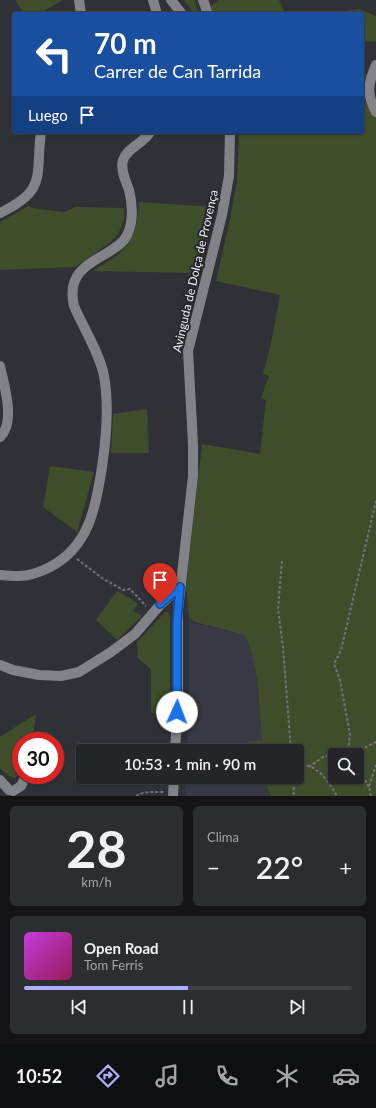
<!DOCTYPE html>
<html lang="es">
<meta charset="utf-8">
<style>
body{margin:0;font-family:Lato,sans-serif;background:#2c2d31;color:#f1f3f6;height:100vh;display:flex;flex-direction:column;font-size:15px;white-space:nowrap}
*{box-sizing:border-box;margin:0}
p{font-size:13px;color:#a3a5a8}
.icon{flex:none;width:22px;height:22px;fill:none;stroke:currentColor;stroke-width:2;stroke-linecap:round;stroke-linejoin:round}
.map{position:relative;height:796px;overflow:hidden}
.side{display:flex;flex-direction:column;gap:10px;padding:10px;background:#141417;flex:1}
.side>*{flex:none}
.hud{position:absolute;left:12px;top:12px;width:352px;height:122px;border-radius:4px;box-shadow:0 1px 3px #0004,0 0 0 1px #414246;background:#1a4fa0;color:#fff;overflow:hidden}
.fabs{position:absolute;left:328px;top:748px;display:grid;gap:8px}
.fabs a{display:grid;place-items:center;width:36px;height:36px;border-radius:4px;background:#242529;box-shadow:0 1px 3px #0004,0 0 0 1px #414246;font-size:20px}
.speed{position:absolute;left:12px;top:732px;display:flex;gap:8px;font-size:20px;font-weight:700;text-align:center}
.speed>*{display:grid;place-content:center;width:52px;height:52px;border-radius:50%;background:#242529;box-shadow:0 1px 3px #0004,0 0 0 1px #414246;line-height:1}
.speed .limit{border:6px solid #d22;background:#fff;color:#111}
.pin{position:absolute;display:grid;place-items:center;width:34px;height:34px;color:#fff;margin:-41px -17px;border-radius:50% 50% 50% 0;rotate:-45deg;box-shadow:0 0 4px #0007}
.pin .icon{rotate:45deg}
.me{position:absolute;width:44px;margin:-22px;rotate:2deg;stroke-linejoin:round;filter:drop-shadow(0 0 3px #0008)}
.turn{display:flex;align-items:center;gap:14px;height:84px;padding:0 16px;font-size:18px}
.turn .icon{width:52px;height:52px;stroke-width:2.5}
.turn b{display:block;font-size:28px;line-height:34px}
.then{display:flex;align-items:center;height:38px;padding:0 16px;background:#0003;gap:8px;font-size:15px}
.big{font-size:30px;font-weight:600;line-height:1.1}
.side .card{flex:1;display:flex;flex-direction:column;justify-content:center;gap:6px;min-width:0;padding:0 14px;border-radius:6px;background:#2c2d31}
.side .dial{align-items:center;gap:0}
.dial b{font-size:52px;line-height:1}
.song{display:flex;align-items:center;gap:12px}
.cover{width:48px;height:48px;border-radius:6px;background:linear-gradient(135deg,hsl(290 70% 55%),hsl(330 70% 35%))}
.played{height:4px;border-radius:2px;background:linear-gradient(90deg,#aab0fb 50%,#414246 50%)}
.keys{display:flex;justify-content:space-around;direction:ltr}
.heat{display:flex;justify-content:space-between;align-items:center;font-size:22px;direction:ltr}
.side .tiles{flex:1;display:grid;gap:10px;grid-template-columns:1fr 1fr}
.card:last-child{grid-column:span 2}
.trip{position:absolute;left:76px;top:744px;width:228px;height:40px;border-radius:4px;background:#242529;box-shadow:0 1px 3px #0004,0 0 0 1px #414246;font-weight:600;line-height:40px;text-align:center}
.dock{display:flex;height:64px;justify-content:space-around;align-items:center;background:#0e0f10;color:#a3a5a8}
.dock .icon{width:28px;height:28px}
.dock .on{color:#aab0fb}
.dock b{font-size:18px;color:#f1f3f6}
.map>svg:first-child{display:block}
</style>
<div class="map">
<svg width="376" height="796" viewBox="0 0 376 796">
<rect width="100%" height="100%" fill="#303137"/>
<g fill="#383944">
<path d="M189,618L195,623L245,635L248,640L255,665L262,741H248L252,751H187L189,697Z"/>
<path d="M186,777H263L271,796H185Z"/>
</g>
<g fill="#3f4d2a" fill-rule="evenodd">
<path d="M15,0H63L38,14H24Z"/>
<path d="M184,0H195L199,14H194Z"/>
<path d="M218,0H279L285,13L294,11L322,14H214L211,6Z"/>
<path d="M359,9L376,16V42L362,41V14H326Z"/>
<path d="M362,74H366L363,98L376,119V796H271L263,777H297V751H252L248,741H262C259,710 259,662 245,635L195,622L189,618L186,586L202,444L260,454L266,400L261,398L269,376L263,374L271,343L280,295L216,281L229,224L237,182L239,132H362ZM335,755H357V777H335Z"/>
<path d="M139,202L215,207L198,273L92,271C127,251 136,244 139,202Z"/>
<path d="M28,206L37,209L65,212L75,207L124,208C126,220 121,232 112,241L75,267L0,270V222Z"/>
<path d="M147,409L149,453H111L113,414Z"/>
<path d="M50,466L94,472L77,532L43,507Z"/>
<path d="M117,591L138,603L133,611L142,616L117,640L96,620Z"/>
<path d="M165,612H168L170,618V714L151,713V669L138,658L137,642Z"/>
<path d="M36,714L33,737L30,741H21V752L15,759L21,765V774L14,778L7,775L0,768V737Z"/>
</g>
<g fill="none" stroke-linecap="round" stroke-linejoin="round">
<g stroke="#727278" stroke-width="2" stroke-dasharray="3 2" stroke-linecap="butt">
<path d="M77,559L102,578L123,590L130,589L146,606"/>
<path d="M282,561L278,609L283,647L291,751"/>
<path d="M350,755L348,752L350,734L340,680L334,664L341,650L376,501"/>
<path d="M297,764C302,765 309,765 313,768C324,774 331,786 337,796"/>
<path d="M309,767L323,757L364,748L376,742"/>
<path d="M357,767L369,787"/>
<path d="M293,777L294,796"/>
<path d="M136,796C144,791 154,792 164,792"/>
<path d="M371,796L369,787L376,765"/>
</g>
<g stroke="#828389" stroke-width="10">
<path d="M79,0L81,14"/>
<path d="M153,0L157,14"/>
<path d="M171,0L182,14"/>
<path d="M203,0L208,14"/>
<path d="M376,65C368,83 366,94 376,112"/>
<path d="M0,213C48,190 35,176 41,132"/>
<path d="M0,366C4,384 16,423 0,437"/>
<path d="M0,575C22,577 30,577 50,567C89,547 96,507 102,467C106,440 109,403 104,376C100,354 83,327 74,306C67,276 84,266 107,253C113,249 119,246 124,240C134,227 133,205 129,190C126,181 120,170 123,160C127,148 144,143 150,132"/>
<path d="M0,665L13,670L39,675L61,676L79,672L111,652L135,634L160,605L180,587"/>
<path d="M39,741L45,737"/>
<path d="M175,751L178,700V610L193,476V444L188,351L222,215L229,176L230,132"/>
<path d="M0,780L9,790L13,791L21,786L26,775"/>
<path d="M173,796L174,777"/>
</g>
</g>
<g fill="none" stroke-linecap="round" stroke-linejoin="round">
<defs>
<path id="route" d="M160,604L180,587L177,621V712"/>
</defs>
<use href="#route" stroke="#114b97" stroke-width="10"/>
<use href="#route" stroke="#1a73e8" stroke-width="7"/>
</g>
<g text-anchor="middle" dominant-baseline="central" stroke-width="4" stroke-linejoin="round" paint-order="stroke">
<g font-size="12" fill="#ededf1" stroke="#26272d">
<text transform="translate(195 271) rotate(-77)">Avinguda de Dolça de Provença</text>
</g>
</g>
</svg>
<div class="fabs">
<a><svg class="icon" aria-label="search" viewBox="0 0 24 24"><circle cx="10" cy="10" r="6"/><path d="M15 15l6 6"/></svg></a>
</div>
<div class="speed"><div class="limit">30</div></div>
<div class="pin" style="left:160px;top:604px;background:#d93025"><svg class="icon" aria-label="arrive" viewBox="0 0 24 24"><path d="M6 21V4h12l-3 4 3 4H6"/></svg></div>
<svg class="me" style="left:177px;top:712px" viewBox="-20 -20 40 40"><circle r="19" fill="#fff"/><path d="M0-13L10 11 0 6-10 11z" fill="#1a73e8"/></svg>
<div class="trip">10:53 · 1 min · 90 m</div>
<div class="hud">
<div class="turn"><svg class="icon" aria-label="left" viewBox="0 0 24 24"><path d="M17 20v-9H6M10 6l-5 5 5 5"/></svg><div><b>70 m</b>Carrer de Can Tarrida</div></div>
<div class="then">Luego<svg class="icon" aria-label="arrive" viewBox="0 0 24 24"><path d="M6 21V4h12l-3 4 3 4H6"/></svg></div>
</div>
</div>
<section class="side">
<div class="tiles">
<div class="card dial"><b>28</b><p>km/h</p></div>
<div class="card"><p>Clima</p>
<div class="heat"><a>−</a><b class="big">22°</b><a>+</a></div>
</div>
<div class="card">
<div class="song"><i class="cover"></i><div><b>Open Road</b><p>Tom Ferris</p></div></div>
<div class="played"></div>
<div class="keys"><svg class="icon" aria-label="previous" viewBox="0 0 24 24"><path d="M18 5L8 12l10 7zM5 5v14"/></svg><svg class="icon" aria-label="pause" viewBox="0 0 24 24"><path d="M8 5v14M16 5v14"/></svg><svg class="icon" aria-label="next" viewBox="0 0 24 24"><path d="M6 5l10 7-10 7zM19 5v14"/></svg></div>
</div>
</div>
</section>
<nav class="dock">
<b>10:52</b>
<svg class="icon on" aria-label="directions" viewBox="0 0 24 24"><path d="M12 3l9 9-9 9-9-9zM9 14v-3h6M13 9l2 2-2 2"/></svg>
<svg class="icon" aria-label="music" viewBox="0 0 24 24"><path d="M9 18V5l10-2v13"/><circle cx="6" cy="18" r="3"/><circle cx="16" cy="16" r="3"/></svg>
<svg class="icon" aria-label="phone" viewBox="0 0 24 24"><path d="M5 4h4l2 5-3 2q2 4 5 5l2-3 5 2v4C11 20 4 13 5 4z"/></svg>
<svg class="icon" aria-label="climate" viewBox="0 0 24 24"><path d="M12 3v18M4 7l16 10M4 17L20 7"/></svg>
<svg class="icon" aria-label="car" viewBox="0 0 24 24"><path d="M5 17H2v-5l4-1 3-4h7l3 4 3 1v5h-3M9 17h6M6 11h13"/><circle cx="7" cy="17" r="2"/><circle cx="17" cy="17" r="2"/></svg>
</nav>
